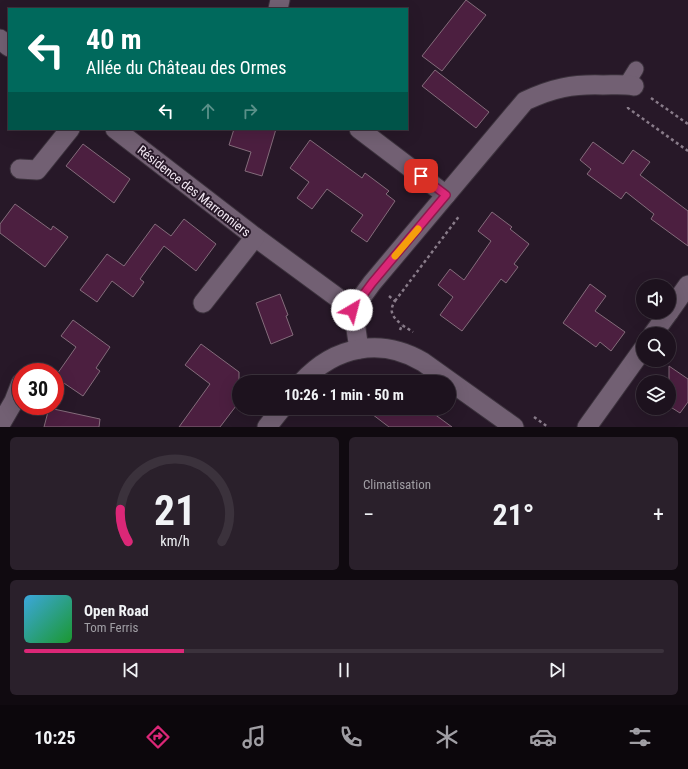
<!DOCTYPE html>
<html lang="fr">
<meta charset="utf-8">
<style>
body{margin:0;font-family:"Roboto Condensed",sans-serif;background:#2a202b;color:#f1f3f6;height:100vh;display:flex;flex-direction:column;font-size:15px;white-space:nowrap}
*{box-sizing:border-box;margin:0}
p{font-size:13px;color:#a09ea4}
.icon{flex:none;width:22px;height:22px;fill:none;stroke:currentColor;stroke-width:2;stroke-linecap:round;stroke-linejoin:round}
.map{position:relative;height:427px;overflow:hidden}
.side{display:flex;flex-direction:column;gap:10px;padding:10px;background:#100a10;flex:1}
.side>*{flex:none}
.hud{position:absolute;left:8px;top:8px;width:400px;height:122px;border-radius:0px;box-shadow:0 4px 16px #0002,0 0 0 1px #3b323c;background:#00695c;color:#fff;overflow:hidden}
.fabs{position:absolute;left:636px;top:279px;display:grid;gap:8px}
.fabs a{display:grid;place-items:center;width:40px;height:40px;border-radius:50%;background:#1d121e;box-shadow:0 4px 16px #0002,0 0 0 1px #3b323c;font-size:20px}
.speed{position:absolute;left:12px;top:363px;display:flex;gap:8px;font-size:20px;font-weight:700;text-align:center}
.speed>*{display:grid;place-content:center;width:52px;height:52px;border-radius:50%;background:#1d121e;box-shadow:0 4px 16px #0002,0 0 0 1px #3b323c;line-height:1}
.speed .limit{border:6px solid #d22;background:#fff;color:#111}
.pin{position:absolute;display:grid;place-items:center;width:34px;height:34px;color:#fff;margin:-17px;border-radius:8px;box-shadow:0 2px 6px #0006}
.me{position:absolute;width:44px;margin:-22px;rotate:37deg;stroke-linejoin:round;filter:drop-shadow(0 0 3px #0008)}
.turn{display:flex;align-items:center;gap:14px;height:84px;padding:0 12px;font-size:18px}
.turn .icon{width:52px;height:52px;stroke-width:2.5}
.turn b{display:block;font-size:28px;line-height:34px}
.lanes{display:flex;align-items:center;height:38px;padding:0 12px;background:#0003;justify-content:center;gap:20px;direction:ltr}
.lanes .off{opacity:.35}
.big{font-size:30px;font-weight:700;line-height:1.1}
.side .card{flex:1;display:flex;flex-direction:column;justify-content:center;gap:6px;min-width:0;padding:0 14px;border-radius:6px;background:#2a202b}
.side .dial{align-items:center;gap:0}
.dial svg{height:104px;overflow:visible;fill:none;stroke:#3b323c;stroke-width:7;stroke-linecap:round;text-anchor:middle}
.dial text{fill:#f1f3f6;stroke:none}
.song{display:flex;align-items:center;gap:12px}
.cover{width:48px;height:48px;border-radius:6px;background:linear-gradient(135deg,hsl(200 70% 55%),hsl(130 70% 35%))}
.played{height:4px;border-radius:2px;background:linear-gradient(90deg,#db2777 25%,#3b323c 25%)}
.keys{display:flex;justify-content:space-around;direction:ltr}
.heat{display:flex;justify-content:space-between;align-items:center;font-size:22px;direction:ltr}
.side .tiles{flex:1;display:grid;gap:10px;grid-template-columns:1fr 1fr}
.card:last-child{grid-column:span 2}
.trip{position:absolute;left:232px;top:375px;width:224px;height:40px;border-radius:20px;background:#1d121e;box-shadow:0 4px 16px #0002,0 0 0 1px #3b323c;font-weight:700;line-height:40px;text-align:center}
.menu{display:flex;height:64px;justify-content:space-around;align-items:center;background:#0c070c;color:#a09ea4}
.menu .icon{width:28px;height:28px}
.menu .current{color:#db2777}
.menu b{font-size:18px;color:#f1f3f6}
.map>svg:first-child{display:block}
</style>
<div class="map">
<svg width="688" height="427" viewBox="0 0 688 427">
<rect width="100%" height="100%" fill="#271828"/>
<g fill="#4c1f40" stroke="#846c7b">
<path d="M466,0L486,15L442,71L422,56Z"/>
<path d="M435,70L489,112L476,128L422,86Z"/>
<path d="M234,129H276L262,176L245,171L251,152L229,145Z"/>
<path d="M310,140L362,178L365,173L389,191L386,194L395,201L367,242L351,231L363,215L327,189L312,209L297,198L309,182L290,168Z"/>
<path d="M593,142L623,164L633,150L650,162L640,175L688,211V246L651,219L654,214L626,192L621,199L587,174L591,169L580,160Z"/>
<path d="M83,144L130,179L114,203L66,166Z"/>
<path d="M15,204L51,230L53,226L68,237L45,267L0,233V224Z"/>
<path d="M492,212L512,227L510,229L529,244L514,264L518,267L506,283L501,279L462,331L440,315L453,297L438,285L450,269L464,280L491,241L478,231Z"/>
<path d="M184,219L216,244L196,271L164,246L140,279L144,282L133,297L112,281L97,302L80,290L107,254L124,266L155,224L171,236Z"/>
<path d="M590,284L606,296L595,311L625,332L611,351L600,342L596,347L563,323Z"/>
<path d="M280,294L288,315L286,316L293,335L271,344L256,303Z"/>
<path d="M73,320L110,347L96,368L100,371L83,396L55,377L76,347L61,336Z"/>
<path d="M201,344L239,372V402L220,427H179L210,384L185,365Z"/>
<path d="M669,366L688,379V402L680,413L669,406Z"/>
<path d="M49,408L100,419L99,427H44Z"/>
<path d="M364,408H426L452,427H389Z"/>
</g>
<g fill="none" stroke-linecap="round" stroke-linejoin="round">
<defs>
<path id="pedestrian" d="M626,85L636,69"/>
<g id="minor">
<path d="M278,9L280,0"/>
<path d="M0,39L9,47"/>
<path d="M115,129L255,237L353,309"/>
<path d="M359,129L446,195"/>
<path d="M20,169L37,170L70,129"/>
<path d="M203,303L255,237"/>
<path d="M669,312L688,285"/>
<path d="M653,334L669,312"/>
<path d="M359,349L353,309L372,283L525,101C553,88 572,84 603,85C614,85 624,84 634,86"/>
<path d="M302,382C335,346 381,337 423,362L514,427"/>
<path d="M0,425L14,401L21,383"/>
<path d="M267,427L282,408"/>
<path d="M587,427L643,349"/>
</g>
</defs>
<use href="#pedestrian" stroke="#3c323d" stroke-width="17"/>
<use href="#minor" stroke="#3c323d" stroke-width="21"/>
<g stroke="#887b89" stroke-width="2.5" stroke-dasharray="3 3" stroke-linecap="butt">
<path d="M651,98L688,124"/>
<path d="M628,107V108L688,151"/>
<path d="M389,296L395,301C388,312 393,317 402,325"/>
<path d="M395,301L460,215"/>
<path d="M400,330L402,325L413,332"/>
<path d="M534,417L548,427"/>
</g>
<use href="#pedestrian" stroke="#726073" stroke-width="15"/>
<use href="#minor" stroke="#726073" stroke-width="19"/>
</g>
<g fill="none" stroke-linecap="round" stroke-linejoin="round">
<defs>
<path id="route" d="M352,310L372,283L446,195L421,176"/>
</defs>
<use href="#route" stroke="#8e194d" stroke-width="10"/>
<use href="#route" stroke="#db2777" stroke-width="7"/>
<path stroke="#f59e0b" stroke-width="7" d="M395,256L418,229"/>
</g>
<g text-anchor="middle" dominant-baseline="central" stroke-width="4" stroke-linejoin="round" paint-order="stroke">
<g font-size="13" fill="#f2e8f3" stroke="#271828">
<text transform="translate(194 191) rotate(38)">Résidence des Marronniers</text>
</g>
</g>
</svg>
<div class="fabs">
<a><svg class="icon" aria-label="sound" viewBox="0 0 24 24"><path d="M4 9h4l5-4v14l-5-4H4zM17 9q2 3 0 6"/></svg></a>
<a><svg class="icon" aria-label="search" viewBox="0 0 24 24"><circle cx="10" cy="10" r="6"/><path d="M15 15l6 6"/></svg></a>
<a><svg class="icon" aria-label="layers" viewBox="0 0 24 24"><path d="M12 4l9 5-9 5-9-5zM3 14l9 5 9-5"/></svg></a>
</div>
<div class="speed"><div class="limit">30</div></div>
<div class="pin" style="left:421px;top:176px;background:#d93025"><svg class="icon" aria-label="arrive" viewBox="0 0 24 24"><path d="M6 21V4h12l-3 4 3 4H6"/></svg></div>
<svg class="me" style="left:352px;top:310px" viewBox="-20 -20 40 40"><circle r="19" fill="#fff"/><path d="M0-13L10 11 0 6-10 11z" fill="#db2777"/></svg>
<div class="trip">10:26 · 1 min · 50 m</div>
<div class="hud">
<div class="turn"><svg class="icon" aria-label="left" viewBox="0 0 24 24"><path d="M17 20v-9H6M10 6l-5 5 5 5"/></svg><div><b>40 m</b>Allée du Château des Ormes</div></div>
<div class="lanes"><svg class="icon" aria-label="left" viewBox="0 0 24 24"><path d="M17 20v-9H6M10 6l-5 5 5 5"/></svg><svg class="icon off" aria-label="ahead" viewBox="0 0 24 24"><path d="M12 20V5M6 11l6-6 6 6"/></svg><svg class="icon off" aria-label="right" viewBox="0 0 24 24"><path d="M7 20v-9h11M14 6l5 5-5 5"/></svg></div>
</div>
</div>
<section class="side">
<div class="tiles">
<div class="card dial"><svg viewBox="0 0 100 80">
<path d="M14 69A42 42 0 1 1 86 69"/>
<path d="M14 69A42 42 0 0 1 8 44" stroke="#db2777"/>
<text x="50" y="56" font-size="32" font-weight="700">21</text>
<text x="50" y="72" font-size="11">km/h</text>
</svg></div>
<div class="card"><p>Climatisation</p>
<div class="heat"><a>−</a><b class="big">21°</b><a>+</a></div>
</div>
<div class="card">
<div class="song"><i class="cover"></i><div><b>Open Road</b><p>Tom Ferris</p></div></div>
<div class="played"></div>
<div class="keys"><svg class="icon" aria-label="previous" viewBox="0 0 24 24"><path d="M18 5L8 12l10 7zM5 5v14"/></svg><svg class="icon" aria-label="pause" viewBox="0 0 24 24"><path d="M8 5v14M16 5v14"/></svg><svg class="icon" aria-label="next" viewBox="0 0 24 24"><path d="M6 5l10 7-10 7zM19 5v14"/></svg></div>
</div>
</div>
</section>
<nav class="menu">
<b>10:25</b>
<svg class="icon current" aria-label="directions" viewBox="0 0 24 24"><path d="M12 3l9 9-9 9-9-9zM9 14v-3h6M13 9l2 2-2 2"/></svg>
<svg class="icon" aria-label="music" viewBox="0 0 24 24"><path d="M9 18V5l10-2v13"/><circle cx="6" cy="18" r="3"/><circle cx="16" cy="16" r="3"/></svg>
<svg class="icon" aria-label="phone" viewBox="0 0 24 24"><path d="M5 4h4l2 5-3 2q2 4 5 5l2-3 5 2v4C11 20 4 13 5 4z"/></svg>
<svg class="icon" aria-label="climate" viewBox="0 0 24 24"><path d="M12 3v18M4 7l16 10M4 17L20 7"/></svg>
<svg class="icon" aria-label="car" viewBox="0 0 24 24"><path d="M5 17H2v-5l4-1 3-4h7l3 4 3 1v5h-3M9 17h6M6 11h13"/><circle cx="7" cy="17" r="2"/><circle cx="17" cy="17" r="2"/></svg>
<svg class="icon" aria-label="filters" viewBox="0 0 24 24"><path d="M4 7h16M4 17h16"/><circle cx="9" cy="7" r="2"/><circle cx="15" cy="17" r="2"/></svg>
</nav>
